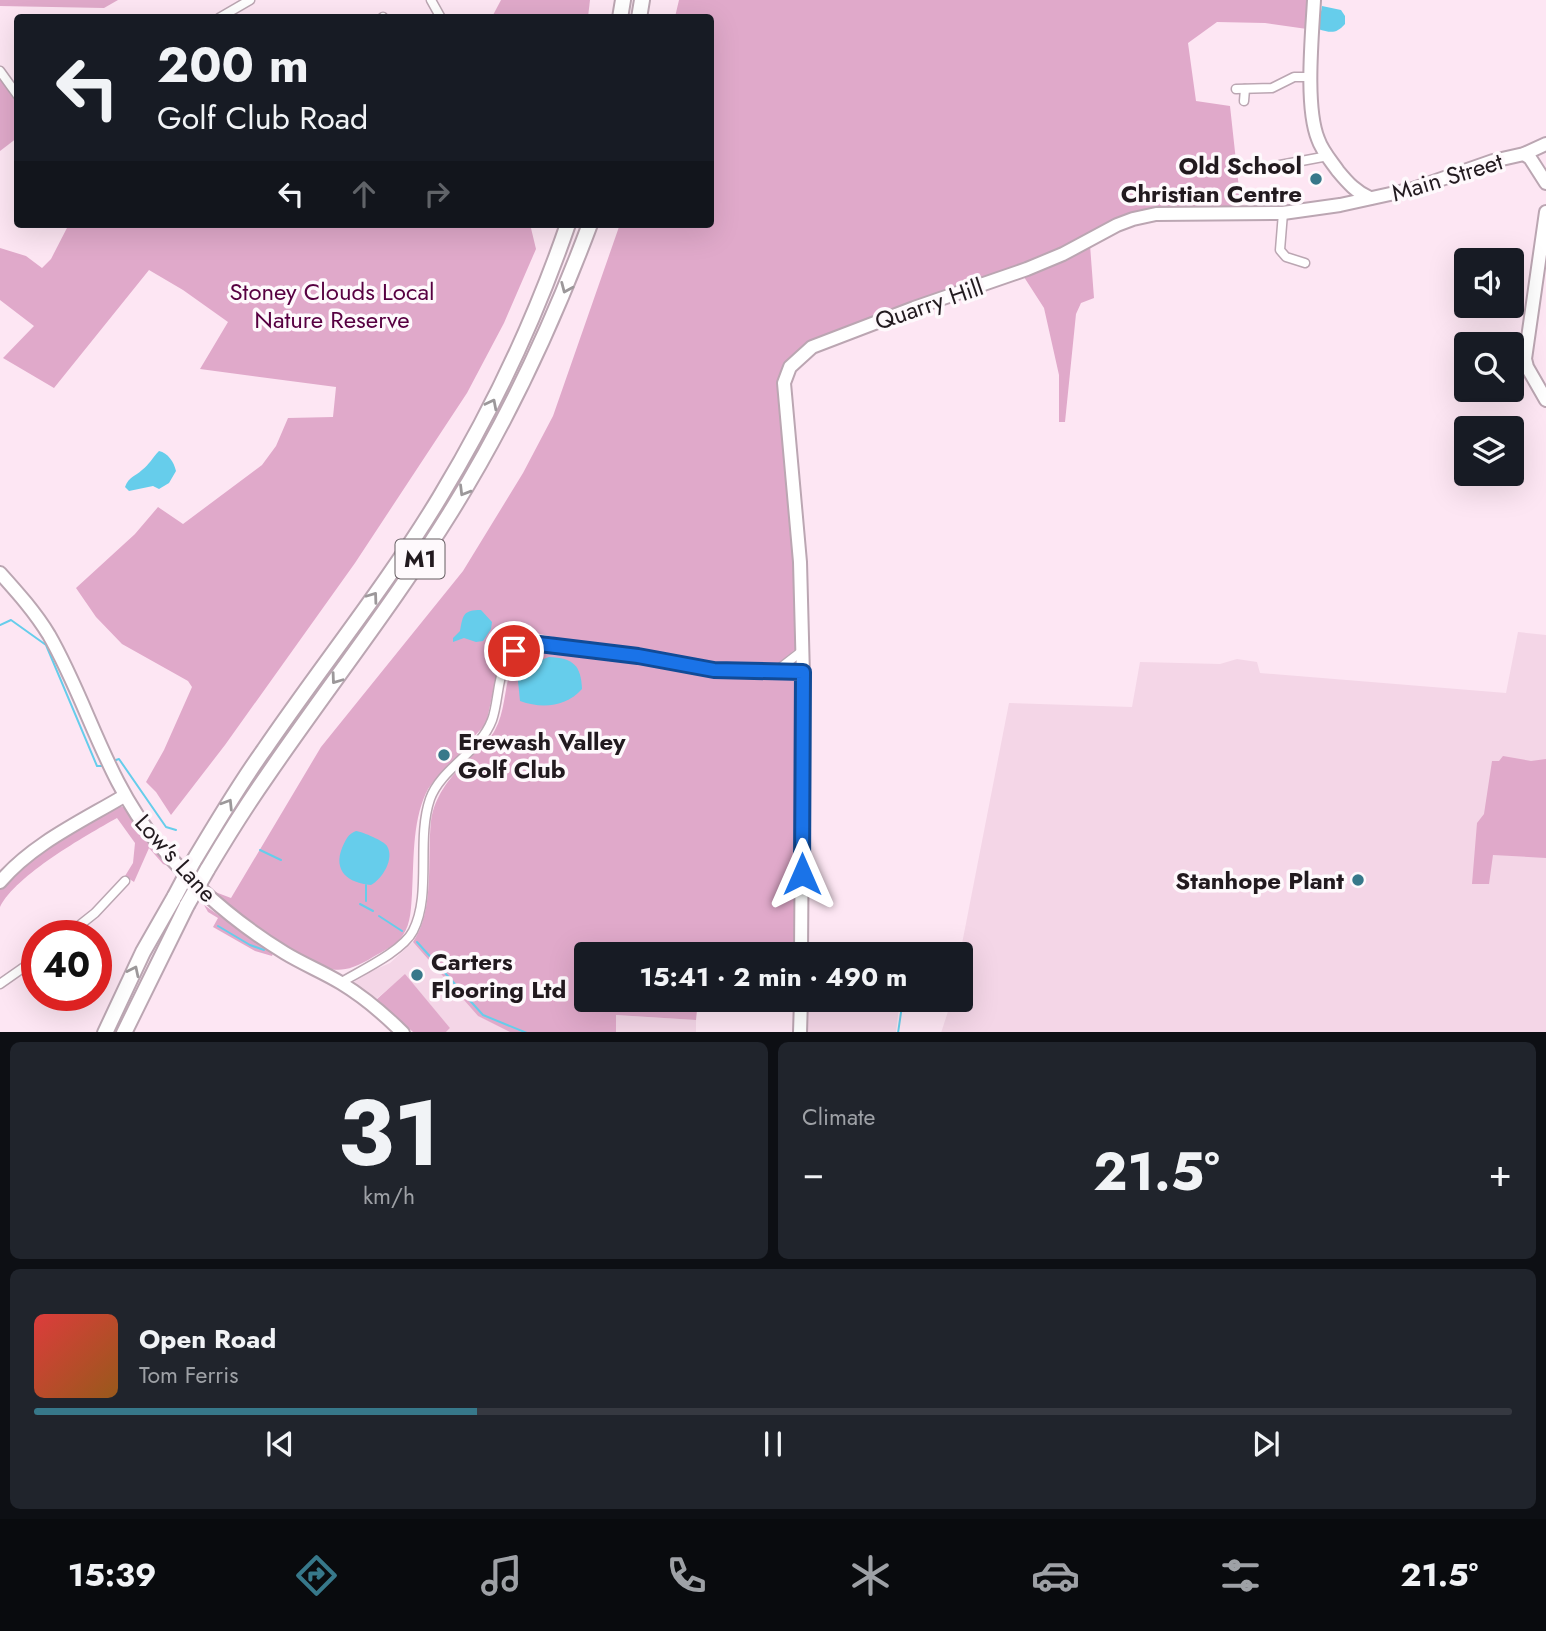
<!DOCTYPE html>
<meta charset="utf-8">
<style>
body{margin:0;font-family:Jost,sans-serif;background:#20242c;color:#f1f3f6;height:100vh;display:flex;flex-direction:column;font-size:26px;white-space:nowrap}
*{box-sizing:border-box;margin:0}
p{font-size:23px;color:#9ea1a6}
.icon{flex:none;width:38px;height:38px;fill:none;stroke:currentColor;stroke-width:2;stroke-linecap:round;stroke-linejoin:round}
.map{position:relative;height:1032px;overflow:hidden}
.drawer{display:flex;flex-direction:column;gap:10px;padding:10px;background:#0d0f14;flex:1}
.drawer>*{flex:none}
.guide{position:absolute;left:14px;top:14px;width:700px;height:214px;border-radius:7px;box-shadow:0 7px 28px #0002;background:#171b24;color:#f1f3f6;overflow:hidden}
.fabs{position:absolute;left:1454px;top:248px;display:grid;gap:14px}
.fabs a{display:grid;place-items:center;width:70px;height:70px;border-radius:7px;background:#171b24;box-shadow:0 7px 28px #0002;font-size:35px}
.speed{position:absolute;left:21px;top:920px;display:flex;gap:14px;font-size:35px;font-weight:700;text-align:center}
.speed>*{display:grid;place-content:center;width:91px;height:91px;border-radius:50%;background:#171b24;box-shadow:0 7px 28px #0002;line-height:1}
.speed .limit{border:10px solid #d22;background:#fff;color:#111}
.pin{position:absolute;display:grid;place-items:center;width:60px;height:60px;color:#fff;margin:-30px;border:4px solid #fff;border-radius:50%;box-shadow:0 2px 7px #0007}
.me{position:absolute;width:77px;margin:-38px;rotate:0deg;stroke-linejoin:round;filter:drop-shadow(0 0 5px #0008)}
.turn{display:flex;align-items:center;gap:24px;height:147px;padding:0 28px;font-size:32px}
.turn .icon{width:91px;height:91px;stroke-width:2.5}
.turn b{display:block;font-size:49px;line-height:60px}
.lanes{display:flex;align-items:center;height:66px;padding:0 28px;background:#0003;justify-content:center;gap:35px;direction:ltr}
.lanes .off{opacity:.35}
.big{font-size:52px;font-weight:700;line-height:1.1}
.drawer .tile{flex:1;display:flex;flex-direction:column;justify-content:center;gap:10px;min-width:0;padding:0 24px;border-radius:10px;background:#20242c}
.drawer .dial{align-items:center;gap:0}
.dial b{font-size:91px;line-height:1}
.song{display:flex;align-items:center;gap:21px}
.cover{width:84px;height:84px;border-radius:10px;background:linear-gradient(135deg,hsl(0 70% 55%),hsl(30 70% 35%))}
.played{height:7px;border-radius:4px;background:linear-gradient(90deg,#37788a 30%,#363941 30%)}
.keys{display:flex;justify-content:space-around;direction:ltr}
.heat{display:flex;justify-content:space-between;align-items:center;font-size:38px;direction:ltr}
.drawer .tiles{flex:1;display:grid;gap:10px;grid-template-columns:1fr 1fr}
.tile:last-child{grid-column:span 2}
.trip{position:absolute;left:574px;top:942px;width:399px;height:70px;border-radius:7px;background:#171b24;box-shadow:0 7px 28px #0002;font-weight:700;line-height:70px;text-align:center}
.dock{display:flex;height:112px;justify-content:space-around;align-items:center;background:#090b0e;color:#9ea1a6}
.dock .icon{width:49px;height:49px}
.dock .selected{color:#37788a}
.dock b{font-size:32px;color:#f1f3f6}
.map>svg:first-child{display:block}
</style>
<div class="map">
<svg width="1546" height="1033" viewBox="0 0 1546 1033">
<rect width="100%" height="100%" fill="#fde6f3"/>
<g fill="#f4d6e7">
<path d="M1518,632L1546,635V1032L941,1033L952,999H961L960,954L1009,703L1132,707L1140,662L1220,664L1237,659L1257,662L1260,673L1506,693Z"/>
<path d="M413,942L478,1016L512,1032H446L450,1028L405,975L376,999L356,985L354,982L358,977L390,963Z"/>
<path d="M805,999H900L896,1032H806Z"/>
<path d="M615,1015L696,1020V1032H616Z"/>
</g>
<g fill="#e0a9ca">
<path d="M0,0H118L104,8L0,6Z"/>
<path d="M501,0H590L588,17H492Z"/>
<path d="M679,0H1307V29L1265,23L1217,22L1188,43L1196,101L1230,106L1241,207L1145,209L1108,224L1050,255L807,345C793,354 784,363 779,378L794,561L797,648L774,667L727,666L650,652L595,646L535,633L518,634L509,639L503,646L486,724L464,747L468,751C454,763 434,776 426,793C412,823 414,862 412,894C411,907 411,924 403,935C397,945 383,951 373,957C333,982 322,966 286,946L283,947L252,926L210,890L231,898L321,747L463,571L523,473L553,416L620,224H710V18L675,17Z"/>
<path d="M0,79L17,104V138L0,151Z"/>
<path d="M69,224H530L536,249L504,323L467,393L355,563L225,745L171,815L156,792L146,782L164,750L192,687L188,681L122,644L96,617L76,588L135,534L158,507L183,524L262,465L276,446L288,418L333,417L336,387L200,369L228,322L183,290L149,270L54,388L3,358L34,326L0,300V248L26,256L42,268L51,259Z"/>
<path d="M1090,245L1094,298L1081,303L1076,314L1065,422H1059V375L1044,308L1024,277L1054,264Z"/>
<path d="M536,649H556L721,675L791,676L797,679L796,954H586V999H723L697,1010L696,1020L616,1015V1032L512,1033L478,1016L413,942C435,910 427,858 431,821C435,791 457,770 477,750C483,744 491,738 495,730C506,710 504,684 513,663Z"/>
<path d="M1503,756L1531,761L1546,759V858L1493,855L1489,884H1472L1477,823L1484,814L1492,761H1499Z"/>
<path d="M119,806L127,808L171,863L168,866L163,864L149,848L134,882L125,876L133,863L135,843L117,818C85,836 16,875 0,907V888C31,851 78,829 119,806Z"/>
<path d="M204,905L273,953L272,956L255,951L213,927L218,918L208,912Z"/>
<path d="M405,974L450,1028L446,1032H413L376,1000Z"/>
</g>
<g fill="#66cdeb">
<path d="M1322,6L1341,10L1345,16V24C1336,34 1331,33 1318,29Z"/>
<path d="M159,451C168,453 174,462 176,471L169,483L159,489L153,486L129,491L125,487C129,476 135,477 142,470C149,465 153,457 159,451Z"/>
<path d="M481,610L492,622L491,629L483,641L476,642L464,638L453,642V638L460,631C463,615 463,610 481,610Z"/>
<path d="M549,657C573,658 581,665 582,689C566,707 542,709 520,701L518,681L520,668Z"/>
<path d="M356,831C363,832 384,841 387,846C395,859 382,879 371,885C348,883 333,871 342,848C346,839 348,834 356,831Z"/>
</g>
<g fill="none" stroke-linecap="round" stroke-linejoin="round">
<g stroke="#66cdeb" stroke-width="2">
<path d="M0,625L11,620L46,645L97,766H103"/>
<path d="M116,760L119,759L166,827L176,830"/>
<path d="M260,850L281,860"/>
<path d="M366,901V885"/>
<path d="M360,904L373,911"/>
<path d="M379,916L402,931"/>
<path d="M218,926L250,945L264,950"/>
<path d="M417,942L483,1015L527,1033"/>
<path d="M898,1033L903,999"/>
</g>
<defs>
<g id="street">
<path d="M431,0L441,18"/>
<path d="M219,18L250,0"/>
<path d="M382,18L383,17"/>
<path d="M0,71L18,96"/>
<path d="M1236,89L1272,88L1294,77H1311"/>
<path d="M1244,101L1245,89"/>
<path d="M1280,165L1328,156"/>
<path d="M1283,213L1280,250L1286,257L1305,263"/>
<path d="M775,672L802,651"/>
<path d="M66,936L95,913L125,881"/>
<path d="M340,983C360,971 403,951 413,931C432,894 416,840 430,799C441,768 480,752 492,720C501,696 495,651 528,643C542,640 562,646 576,648C622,654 667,662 712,669C742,674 773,672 803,672"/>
<path d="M0,984L37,958"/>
</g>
<g id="secondary">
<path d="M1314,0C1312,36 1305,107 1318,139C1322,151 1331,161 1338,171C1348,183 1356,192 1370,198"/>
<path d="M1524,154L1530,158L1546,183"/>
<path d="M1546,212L1525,359L1527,367L1546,400"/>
<path d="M0,573C18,593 35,612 49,635C88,703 106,781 157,842C193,886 236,923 285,953C303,964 323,972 341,983C364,997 384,1014 403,1033"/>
<path d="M0,882C32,844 82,821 124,796"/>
<path d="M801,954L803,676L800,562L784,383L790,367L812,347L914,308L1027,269L1063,254L1117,225L1133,219L1156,214L1283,213L1340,205L1413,189L1493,161L1524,154L1546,144"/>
<path d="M800,1033L801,999"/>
</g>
<g id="highway">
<path d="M620,18L623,0"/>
<path d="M639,18L642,0"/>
<path d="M193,862C216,824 238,786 264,750C322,665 387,585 440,497C492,411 535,320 568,224"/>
<path d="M207,870C226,838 246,806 267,776C328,687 395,602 452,510C508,420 553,323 590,224"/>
<path d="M105,1033L143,952L175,896"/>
<path d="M124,1033L187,905"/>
</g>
</defs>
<use href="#street" stroke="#bba6b2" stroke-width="11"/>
<use href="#secondary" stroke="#bba6b2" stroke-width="16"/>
<use href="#highway" stroke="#bba6b2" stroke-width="18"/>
<use href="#street" stroke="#fff" stroke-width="8"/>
<use href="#secondary" stroke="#fff" stroke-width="12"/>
<use href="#highway" stroke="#fff" stroke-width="14"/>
<defs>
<g id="highway-bridge">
<path d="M175,896L193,862"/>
<path d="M187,905L207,870"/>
</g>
</defs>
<use href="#highway-bridge" stroke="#bba6b2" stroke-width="18" stroke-linecap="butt"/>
<use href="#highway-bridge" stroke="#fff" stroke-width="14"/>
</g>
<defs><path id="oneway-chevron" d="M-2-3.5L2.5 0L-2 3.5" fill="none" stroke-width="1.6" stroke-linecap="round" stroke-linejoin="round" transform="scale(1.75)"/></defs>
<g stroke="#9c989a">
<use href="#oneway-chevron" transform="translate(566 288) rotate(113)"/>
<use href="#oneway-chevron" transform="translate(492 404) rotate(-63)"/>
<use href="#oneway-chevron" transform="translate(464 491) rotate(121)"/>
<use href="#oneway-chevron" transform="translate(373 597) rotate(-54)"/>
<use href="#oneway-chevron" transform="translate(336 679) rotate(126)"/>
<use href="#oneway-chevron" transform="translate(228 804) rotate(-58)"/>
<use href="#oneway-chevron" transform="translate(134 971) rotate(-64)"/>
</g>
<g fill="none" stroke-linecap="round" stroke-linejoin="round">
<defs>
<path id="route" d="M514,651L531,643L638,656L714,670L803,672L802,874"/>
</defs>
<use href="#route" stroke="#114b97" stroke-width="18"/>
<use href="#route" stroke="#1a73e8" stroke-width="12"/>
</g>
<g fill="#37788a" stroke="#fef9fc" stroke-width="2.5">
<circle cx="1316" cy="179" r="7"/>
<circle cx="444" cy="755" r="7"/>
<circle cx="1358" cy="880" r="7"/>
<circle cx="417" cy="975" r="7"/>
</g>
<g text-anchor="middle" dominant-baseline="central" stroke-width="7" stroke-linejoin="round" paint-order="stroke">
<rect fill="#fef9fc" stroke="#645d61" stroke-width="2" x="395.5" y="539.5" width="49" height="39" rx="5"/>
<g font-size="23" font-weight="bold" fill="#221a1f">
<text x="420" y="559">M1</text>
</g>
<g font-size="24" font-weight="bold" fill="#221a1f" stroke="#fef9fc" text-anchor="end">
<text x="1302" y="165">Old School<tspan x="1302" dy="28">Christian Centre</tspan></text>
<text x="458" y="741" text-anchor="start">Erewash Valley<tspan x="458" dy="28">Golf Club</tspan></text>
<text x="1344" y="880">Stanhope Plant</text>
<text x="431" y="961" text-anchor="start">Carters<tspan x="431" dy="28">Flooring Ltd</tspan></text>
</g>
<g font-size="24" fill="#221a1f" stroke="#fef9fc">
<text transform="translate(1447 177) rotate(-17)">Main Street</text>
<text transform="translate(929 304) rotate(-19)">Quarry Hill</text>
<text transform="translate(176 858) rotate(48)">Low's Lane</text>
</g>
<g font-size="24" fill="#570041" stroke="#fef9fc">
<text x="332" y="291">Stoney Clouds Local<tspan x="332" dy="28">Nature Reserve</tspan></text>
</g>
</g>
</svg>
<div class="fabs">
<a><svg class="icon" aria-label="sound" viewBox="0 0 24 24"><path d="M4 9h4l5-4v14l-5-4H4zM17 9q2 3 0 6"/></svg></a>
<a><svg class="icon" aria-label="search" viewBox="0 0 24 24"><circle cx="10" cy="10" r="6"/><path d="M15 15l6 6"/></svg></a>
<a><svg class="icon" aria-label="layers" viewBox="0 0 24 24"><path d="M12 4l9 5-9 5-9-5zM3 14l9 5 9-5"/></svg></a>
</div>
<div class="speed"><div class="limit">40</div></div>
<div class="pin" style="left:514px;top:651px;background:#d93025"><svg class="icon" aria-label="arrive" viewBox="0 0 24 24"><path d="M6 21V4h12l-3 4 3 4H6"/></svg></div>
<svg class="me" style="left:802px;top:874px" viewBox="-20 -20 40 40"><path d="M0-17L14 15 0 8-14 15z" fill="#1a73e8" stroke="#fff" stroke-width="4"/></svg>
<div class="trip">15:41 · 2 min · 490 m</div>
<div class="guide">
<div class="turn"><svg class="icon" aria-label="left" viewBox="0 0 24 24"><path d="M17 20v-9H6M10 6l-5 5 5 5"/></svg><div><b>200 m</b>Golf Club Road</div></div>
<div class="lanes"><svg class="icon" aria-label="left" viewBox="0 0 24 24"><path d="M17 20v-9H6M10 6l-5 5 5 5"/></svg><svg class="icon off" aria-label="ahead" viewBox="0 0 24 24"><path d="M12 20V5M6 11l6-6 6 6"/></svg><svg class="icon off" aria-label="right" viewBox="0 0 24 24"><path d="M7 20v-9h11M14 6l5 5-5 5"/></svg></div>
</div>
</div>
<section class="drawer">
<div class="tiles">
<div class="tile dial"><b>31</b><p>km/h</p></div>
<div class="tile"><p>Climate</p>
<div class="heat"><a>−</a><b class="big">21.5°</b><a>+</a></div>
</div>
<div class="tile">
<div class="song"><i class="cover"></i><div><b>Open Road</b><p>Tom Ferris</p></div></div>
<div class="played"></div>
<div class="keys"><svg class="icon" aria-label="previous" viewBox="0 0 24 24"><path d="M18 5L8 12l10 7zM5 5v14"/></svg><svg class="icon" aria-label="pause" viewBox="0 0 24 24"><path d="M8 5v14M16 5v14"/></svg><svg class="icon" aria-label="next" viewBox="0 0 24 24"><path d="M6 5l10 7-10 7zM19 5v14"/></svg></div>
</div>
</div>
</section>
<nav class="dock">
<b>15:39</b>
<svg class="icon selected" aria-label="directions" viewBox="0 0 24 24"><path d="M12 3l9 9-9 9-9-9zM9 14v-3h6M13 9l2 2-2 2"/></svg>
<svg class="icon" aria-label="music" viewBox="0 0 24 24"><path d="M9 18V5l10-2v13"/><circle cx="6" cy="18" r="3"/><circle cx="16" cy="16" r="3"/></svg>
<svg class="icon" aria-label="phone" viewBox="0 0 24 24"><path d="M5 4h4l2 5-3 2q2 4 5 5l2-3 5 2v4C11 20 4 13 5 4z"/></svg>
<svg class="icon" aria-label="climate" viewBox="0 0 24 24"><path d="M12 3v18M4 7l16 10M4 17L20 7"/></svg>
<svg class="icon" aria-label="car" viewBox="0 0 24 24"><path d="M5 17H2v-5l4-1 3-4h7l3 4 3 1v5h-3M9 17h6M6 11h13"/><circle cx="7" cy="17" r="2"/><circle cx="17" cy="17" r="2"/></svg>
<svg class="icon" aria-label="filters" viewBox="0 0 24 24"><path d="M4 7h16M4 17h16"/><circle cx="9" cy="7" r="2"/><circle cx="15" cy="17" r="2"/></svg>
<b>21.5°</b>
</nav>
